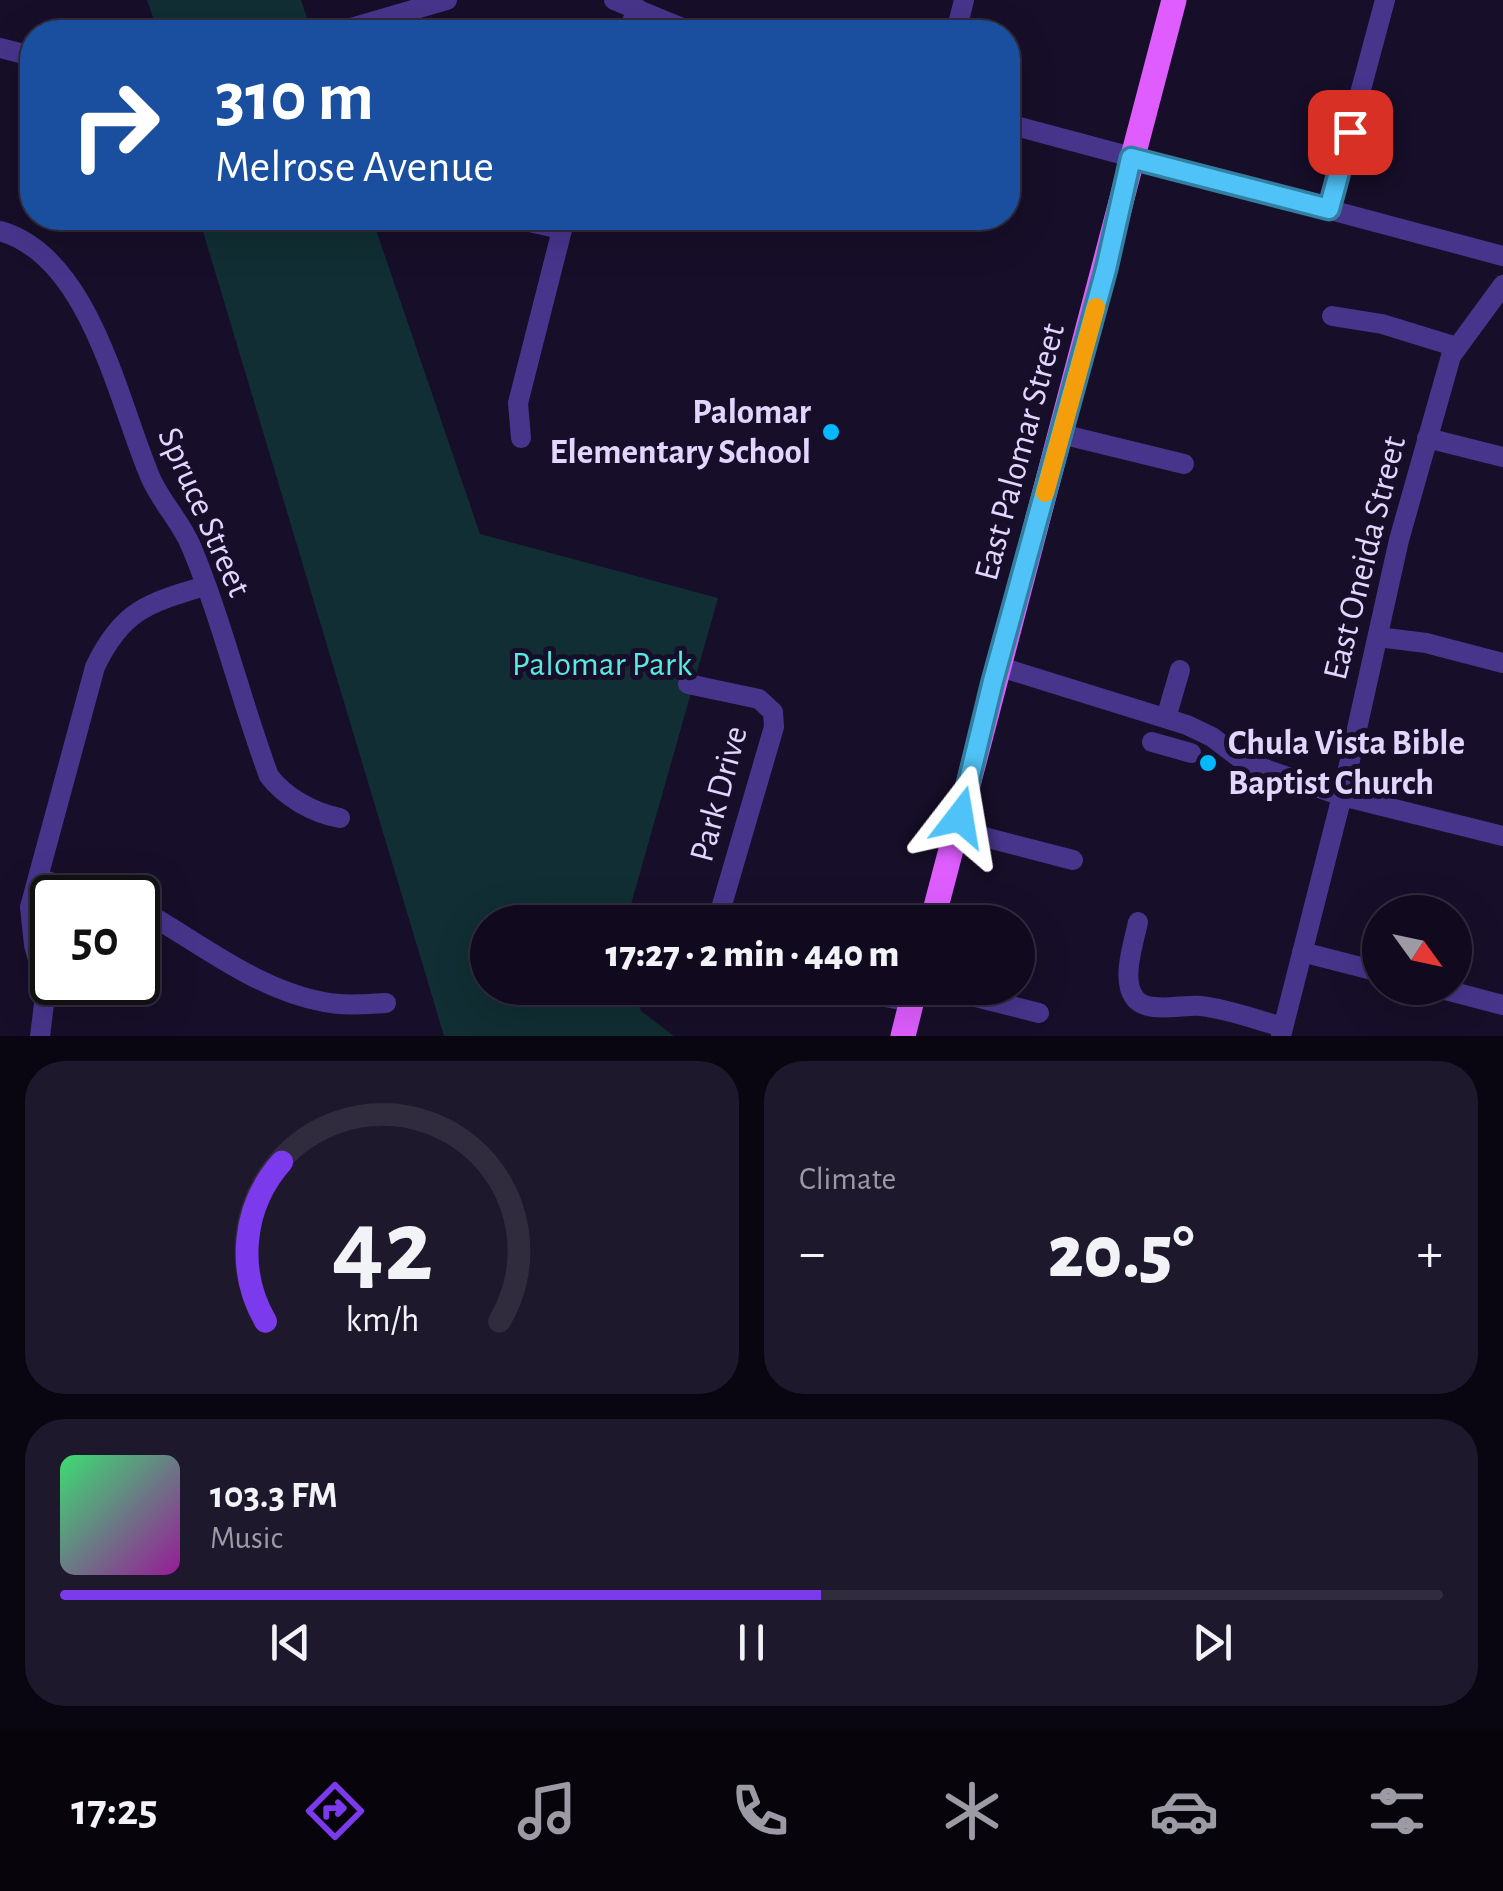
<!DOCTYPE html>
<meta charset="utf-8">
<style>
body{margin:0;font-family:"Alegreya Sans",sans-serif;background:#1e182c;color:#f1f3f6;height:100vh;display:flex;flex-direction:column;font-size:38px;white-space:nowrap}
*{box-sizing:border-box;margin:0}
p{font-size:32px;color:#9c9aa4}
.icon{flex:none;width:55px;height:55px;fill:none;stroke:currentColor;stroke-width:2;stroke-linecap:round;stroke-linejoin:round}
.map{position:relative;height:1036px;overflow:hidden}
.side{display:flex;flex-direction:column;gap:25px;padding:25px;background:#090611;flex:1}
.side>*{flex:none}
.hud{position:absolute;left:20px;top:20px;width:1000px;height:210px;border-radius:40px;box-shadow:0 10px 40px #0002,0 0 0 2px #302b3d;background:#1a4fa0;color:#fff;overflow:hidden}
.needle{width:65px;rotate:123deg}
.buttons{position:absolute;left:1362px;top:895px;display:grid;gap:20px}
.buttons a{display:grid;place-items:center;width:110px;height:110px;border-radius:50%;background:#110a1f;box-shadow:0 10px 40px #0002,0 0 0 2px #302b3d;font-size:50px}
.speed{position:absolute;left:30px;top:875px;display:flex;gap:20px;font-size:50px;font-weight:700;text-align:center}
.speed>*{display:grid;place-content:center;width:130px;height:130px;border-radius:50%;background:#110a1f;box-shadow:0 10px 40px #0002,0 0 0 2px #302b3d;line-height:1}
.speed .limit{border:5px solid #111;border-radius:15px;background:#fff;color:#111}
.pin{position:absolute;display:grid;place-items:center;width:85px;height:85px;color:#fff;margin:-42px;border-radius:20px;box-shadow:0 5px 15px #0006}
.me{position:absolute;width:110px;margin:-55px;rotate:14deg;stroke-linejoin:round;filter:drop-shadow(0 0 8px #0008)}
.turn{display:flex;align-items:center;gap:35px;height:210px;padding:0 30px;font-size:45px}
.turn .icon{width:130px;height:130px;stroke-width:2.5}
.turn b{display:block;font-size:70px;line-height:85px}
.big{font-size:75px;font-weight:800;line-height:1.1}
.side .tile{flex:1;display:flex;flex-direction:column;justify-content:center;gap:15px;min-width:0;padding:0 35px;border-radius:40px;background:#1e182c}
.side .dial{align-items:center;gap:0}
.dial svg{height:260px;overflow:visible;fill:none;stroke:#302b3d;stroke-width:7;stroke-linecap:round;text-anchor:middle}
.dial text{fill:#f1f3f6;stroke:none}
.song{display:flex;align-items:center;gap:30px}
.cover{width:120px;height:120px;border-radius:15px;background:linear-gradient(135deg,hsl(140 70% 55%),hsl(300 70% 35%))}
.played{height:10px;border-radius:5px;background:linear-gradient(90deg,#7c3aed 55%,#302b3d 55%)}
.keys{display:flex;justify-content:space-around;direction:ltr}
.heat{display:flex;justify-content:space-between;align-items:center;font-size:55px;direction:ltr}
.side .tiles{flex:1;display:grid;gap:25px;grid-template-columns:1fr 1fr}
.tile:last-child{grid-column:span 2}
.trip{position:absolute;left:470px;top:905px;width:565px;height:100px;border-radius:50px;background:#110a1f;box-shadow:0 10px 40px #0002,0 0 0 2px #302b3d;font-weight:800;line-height:100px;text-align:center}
.dock{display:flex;height:160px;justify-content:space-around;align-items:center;background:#07040c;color:#9c9aa4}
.dock .icon{width:70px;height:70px}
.dock .active{color:#7c3aed}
.dock b{font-size:45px;color:#f1f3f6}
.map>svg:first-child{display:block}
</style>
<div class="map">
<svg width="1503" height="1036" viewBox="0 0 1503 1036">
<rect width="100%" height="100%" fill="#170e29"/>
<g fill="#102e33">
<path d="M147,0H301L307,18L244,32H158Z"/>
<path d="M199,218H372L480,534L718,598L626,922H488V988H633L641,1011L674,1036H444Z"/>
</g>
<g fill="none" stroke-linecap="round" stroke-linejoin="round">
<g stroke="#47358c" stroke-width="20">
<path d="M614,0L692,32"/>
<path d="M337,32L447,0"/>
<path d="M627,32L638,9"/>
<path d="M956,32L964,0"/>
<path d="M0,48L32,56"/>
<path d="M1008,124L1503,256"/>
<path d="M1329,209L1385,0"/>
<path d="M511,218L561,229"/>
<path d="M0,231C89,256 117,397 149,474C159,500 180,520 191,546C222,620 241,701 269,776C285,797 313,813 340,818"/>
<path d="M1332,316L1382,324L1457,347"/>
<path d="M1061,434L1184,464"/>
<path d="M521,438L518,403L565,218"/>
<path d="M1427,438L1503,457"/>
<path d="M1378,637L1426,643L1503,663"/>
<path d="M997,666L1187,725L1212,737L1245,762L1342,796L1503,836"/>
<path d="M688,684L759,699L773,712L774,727L717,922"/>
<path d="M1166,718L1180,670"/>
<path d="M1152,742L1191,753"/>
<path d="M957,830L1073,860"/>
<path d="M40,879L106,898"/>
<path d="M138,908C196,940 256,990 324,1002C344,1006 365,1004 386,1003"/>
<path d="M1138,922C1134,942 1121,979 1134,997C1146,1015 1183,1004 1201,1006C1228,1009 1257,1020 1283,1027"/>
<path d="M1302,952L1380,972"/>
<path d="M840,988L911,1002"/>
<path d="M940,988L1039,1013"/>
<path d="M1438,988L1503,1005"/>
<path d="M40,1036L46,988L34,945L30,907L95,667C122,610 148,603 205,586"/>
<path d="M1281,1036L1342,796L1399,540L1451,356L1503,285"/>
</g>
<g stroke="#df5dff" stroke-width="25">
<path d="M932,922L1174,0"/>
<path d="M903,1036L915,988"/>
</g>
</g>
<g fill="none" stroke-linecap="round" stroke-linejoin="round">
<defs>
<path id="route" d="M960,817L993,681L1106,269L1131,158L1329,209L1350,132"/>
</defs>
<use href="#route" stroke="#337fa1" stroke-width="25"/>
<use href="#route" stroke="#4fc3f7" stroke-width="18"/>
<path stroke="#f59e0b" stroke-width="18" d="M1045,493L1096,307"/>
</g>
<g fill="#02b9ff" stroke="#170e29" stroke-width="4">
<circle cx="831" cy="432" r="10"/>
<circle cx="1208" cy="763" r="10"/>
</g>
<g text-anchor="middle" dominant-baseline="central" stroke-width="10" stroke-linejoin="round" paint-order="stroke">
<g font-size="35" font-weight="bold" fill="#e2d6ff" stroke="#170e29" text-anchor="end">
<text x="811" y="412">Palomar<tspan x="811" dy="40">Elementary School</tspan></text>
<text x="1228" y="743" text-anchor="start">Chula Vista Bible<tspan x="1228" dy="40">Baptist Church</tspan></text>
</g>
<g font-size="35" fill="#e2d6ff" stroke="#170e29">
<text transform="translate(1020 452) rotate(-75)">East Palomar Street</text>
<text transform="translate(204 512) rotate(66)">Spruce Street</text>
<text transform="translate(1365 558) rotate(-76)">East Oneida Street</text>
<text transform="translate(719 794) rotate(-75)">Park Drive</text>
</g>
<g font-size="35" fill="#57eadf" stroke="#170e29">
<text x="602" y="664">Palomar Park</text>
</g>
</g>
</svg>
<div class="buttons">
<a><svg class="needle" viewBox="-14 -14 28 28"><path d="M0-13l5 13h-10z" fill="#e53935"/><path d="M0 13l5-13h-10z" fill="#9c9aa4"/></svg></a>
</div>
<div class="speed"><div class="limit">50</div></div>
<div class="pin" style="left:1350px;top:132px;background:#d93025"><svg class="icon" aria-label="arrive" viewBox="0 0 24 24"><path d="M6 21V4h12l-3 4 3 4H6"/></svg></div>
<svg class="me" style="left:960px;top:817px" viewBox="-20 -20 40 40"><path d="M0-17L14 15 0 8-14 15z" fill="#4fc3f7" stroke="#fff" stroke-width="4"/></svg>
<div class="trip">17:27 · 2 min · 440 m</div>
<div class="hud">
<div class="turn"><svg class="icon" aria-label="right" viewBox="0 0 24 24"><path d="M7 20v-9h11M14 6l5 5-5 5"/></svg><div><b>310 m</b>Melrose Avenue</div></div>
</div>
</div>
<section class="side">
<div class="tiles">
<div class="tile dial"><svg viewBox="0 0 100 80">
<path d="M14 69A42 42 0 1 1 86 69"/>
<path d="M14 69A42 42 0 0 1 19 20" stroke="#7c3aed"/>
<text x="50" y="56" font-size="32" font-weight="700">42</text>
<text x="50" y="72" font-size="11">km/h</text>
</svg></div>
<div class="tile"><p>Climate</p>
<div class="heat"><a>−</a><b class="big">20.5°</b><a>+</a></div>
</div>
<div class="tile">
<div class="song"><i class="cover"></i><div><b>103.3 FM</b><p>Music</p></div></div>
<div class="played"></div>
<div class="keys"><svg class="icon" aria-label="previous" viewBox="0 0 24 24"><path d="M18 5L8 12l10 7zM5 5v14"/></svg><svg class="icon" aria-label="pause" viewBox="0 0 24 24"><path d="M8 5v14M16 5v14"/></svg><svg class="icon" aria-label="next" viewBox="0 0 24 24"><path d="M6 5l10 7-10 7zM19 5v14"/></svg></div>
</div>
</div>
</section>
<nav class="dock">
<b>17:25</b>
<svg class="icon active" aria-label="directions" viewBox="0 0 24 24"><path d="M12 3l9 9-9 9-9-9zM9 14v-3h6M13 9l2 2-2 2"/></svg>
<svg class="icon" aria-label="music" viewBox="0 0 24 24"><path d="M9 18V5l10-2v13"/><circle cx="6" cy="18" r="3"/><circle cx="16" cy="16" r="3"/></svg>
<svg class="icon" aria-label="phone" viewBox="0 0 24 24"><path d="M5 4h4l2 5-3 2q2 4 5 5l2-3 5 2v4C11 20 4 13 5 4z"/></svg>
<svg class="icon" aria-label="climate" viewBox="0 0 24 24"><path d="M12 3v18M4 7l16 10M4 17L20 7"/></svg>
<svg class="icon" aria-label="car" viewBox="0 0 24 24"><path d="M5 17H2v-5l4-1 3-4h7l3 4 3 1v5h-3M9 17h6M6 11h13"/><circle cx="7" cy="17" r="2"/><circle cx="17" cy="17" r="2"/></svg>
<svg class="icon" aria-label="filters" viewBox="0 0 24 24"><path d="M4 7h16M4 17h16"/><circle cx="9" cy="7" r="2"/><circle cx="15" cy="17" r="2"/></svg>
</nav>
